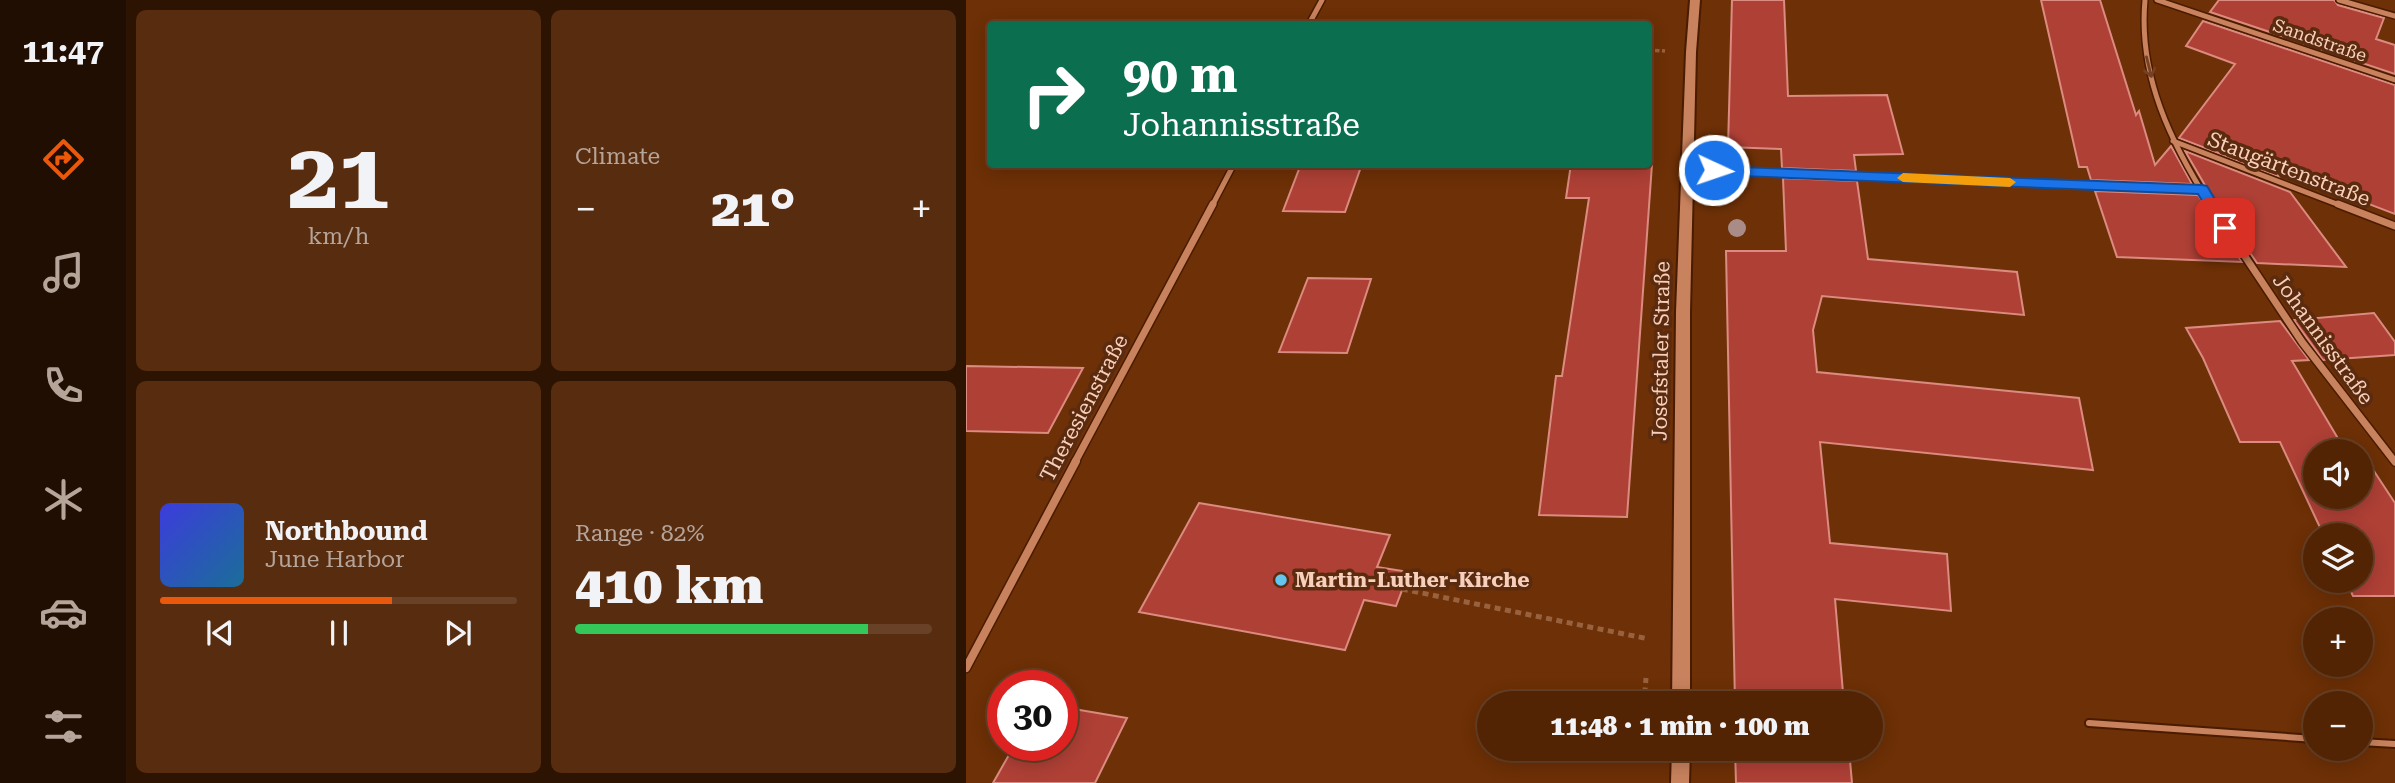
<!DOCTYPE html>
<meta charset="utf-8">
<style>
body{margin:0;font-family:"Roboto Serif",serif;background:#582c0e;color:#f1f3f6;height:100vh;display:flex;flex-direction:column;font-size:26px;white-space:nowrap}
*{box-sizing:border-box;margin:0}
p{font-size:23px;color:#b5a49a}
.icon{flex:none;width:38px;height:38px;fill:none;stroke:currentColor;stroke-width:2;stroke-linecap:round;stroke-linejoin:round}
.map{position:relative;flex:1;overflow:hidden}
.side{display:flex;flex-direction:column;gap:10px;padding:10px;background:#2d1402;width:840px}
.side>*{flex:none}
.guide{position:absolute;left:21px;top:21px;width:665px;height:147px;border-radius:7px;box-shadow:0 4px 18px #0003,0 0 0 2px #684126;background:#0b6e4f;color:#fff;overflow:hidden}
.controls{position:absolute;left:1337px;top:439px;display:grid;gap:14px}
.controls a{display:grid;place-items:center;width:70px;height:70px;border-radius:50%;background:#522404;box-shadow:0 4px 18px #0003,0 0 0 2px #684126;font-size:35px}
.speed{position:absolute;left:21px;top:670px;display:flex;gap:14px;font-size:35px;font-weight:700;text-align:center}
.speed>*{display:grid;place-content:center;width:91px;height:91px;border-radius:50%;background:#522404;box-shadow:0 4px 18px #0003,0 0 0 2px #684126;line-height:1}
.speed .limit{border:10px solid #d22;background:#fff;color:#111}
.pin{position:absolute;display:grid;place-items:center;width:60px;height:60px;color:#fff;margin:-30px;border-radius:14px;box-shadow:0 4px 10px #0006}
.me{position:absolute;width:77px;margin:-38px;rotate:93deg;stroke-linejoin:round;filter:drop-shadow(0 0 5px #0008)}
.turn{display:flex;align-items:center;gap:24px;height:147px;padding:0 21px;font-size:32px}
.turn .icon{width:91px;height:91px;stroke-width:2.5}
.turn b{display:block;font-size:49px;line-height:60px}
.big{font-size:52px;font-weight:800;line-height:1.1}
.side .card{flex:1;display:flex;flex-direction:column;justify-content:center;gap:10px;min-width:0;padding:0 24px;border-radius:10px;background:#582c0e}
.side .dial{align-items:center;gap:0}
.dial b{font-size:91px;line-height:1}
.song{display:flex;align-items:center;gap:21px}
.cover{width:84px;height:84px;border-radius:10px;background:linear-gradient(135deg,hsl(240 70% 55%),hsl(200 70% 35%))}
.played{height:7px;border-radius:4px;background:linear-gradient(90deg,#ea580c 65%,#684126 65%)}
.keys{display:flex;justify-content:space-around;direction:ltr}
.heat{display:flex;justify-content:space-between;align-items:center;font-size:38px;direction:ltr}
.charge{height:10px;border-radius:5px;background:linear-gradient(90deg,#34c759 82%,#684126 0)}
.side .tiles{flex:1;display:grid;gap:10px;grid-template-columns:repeat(2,1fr)}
.trip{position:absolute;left:511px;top:691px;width:406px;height:70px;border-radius:35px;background:#522404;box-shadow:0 4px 18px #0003,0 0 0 2px #684126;font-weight:800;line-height:70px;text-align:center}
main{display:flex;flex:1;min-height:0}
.tab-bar{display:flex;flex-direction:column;width:126px;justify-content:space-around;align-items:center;background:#210e02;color:#b5a49a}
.tab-bar .icon{width:49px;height:49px}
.tab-bar .selected{color:#ea580c}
.tab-bar b{font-size:32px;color:#f1f3f6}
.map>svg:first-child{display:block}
</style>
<main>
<nav class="tab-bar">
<b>11:47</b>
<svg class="icon selected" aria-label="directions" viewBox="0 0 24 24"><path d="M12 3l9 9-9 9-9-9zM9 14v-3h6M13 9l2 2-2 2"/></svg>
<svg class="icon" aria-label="music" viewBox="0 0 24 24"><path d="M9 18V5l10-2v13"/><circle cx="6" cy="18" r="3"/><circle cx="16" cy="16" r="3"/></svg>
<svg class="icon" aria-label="phone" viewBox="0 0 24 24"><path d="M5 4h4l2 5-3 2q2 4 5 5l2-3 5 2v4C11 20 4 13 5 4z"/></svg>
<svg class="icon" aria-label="climate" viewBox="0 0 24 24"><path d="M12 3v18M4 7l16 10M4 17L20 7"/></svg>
<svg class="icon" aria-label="car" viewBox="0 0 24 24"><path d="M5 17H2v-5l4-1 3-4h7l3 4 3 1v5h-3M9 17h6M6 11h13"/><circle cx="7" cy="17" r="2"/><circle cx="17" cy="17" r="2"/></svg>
<svg class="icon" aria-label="filters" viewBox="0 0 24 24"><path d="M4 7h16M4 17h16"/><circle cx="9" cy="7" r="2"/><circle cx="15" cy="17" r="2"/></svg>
</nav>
<section class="side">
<div class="tiles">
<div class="card dial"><b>21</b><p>km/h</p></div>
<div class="card"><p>Climate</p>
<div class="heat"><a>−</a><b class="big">21°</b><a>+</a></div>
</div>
<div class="card">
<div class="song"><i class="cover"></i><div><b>Northbound</b><p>June Harbor</p></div></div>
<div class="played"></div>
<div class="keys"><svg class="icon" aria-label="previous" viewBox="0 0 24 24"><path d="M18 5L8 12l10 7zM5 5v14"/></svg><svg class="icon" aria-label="pause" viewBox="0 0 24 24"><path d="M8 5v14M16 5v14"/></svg><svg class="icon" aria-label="next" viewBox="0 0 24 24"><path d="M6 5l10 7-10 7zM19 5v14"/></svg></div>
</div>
<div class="card"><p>Range · 82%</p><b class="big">410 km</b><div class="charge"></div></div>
</div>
</section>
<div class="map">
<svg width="1429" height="783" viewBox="0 0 1429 783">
<rect width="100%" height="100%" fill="#6e3006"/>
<g fill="#af4036" stroke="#db8b80" stroke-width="2">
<path d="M766,0H818L822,96L921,95L937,154L888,155L890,171L816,168L815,149L762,147Z"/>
<path d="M1075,0H1134L1170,115L1173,111L1189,165L1205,146L1226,184L1125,180L1121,167H1113Z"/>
<path d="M1253,0H1368L1372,5L1418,18L1410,39L1429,45V74L1244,12Z"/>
<path d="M1237,21L1429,85V214L1306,167L1312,176L1213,138L1269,64L1220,46Z"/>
<path d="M1219,151L1324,192L1380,267L1291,263L1247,199Z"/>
<path d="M335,164H396L379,212L317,211Z"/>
<path d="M605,164H686L661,517L573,515L590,376H596L623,198H600Z"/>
<path d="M817,178L891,181L902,259L1051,272L1058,315L856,296L847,330L851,372L1113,398L1127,470L854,442L864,543L981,554L985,611L869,599L878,704H769L760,251H820Z"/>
<path d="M1129,191L1232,195L1276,262L1151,257Z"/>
<path d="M342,278L405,279L381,353L313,352Z"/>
<path d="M1408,313L1429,342V355L1357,360L1328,320Z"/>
<path d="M1314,321L1343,360L1326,361L1380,452H1349V497H1395V459H1400L1429,503V596H1387L1380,581H1395V536H1358L1314,442H1274L1237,358L1220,328Z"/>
<path d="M0,366L117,368L82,433L0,431Z"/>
<path d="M233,503L424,535L411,567L443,572L430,606L398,600L379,650L173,612Z"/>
<path d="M96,707L161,718L129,783H27L48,746H96Z"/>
<path d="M769,749H883L886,783H770Z"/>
</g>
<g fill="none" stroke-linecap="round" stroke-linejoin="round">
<defs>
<g id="lane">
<path d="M1123,723L1349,739"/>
<path d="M1395,742L1429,744"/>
</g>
<g id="street-far2">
<path d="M1179,0C1172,76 1205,143 1245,206"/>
<path d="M1191,0L1429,80"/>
<path d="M1373,0L1429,16"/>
<path d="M343,24L356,0"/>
<path d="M1207,141L1376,206"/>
<path d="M721,169L1236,190"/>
<path d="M246,206L268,164"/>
</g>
<g id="street-far1">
<path d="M1244,204L1336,342L1429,462"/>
<path d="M1372,204L1429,226"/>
<path d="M109,462L247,204"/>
</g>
<path id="street" d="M0,668L110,461"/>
<g id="secondary">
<path d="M724,0H734L730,52L724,312V704H706L710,312L720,52Z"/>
<path d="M706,749H724L723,783H705Z"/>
</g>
</defs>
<use href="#lane" stroke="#491b00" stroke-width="10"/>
<use href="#street-far2" stroke="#491b00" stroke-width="8"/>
<use href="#street-far1" stroke="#491b00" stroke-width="10"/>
<use href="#street" stroke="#491b00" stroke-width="11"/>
<use href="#secondary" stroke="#491b00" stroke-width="4"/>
<path stroke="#99623f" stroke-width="3.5" stroke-dasharray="4.5 2.5" stroke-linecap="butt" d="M682,50L699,51"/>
<g stroke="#99623f" stroke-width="5" stroke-dasharray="6 4.5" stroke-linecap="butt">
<path d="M436,589L683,639"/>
<path d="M678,704L680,678"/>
</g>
<use href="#lane" stroke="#c8825d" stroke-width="6"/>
<use href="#street-far2" stroke="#c8825d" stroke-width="5"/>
<use href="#street-far1" stroke="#c8825d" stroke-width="7"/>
<use href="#street" stroke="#c8825d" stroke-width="8"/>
<use href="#secondary" fill="#c8825d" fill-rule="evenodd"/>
</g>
<circle fill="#a98c87" cx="771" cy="228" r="9"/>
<defs><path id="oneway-shaft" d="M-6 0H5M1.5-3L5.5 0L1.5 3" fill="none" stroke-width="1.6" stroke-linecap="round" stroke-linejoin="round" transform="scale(1.75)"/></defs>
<use stroke="#764122" href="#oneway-shaft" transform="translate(1183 67) rotate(76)"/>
<path fill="#1a73e8" stroke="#114b97" stroke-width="2" d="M748,166L1236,185L1241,186L1266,228L1259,233L1254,231L1232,194L748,175L742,170Z"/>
<path fill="#f59e0b" d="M937,173L1044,178L1050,182L1044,187L937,182L931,178Z"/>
<circle fill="#64c5ee" stroke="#5b2b0f" stroke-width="2.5" cx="315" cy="580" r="7"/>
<g text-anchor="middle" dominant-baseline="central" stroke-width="7" stroke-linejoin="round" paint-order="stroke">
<g font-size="18" fill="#f6d0bc" stroke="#5b2b0f">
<text transform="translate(1354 40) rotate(19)">Sandstraße</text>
</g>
<g font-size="21" fill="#f6d0bc" stroke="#5b2b0f">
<text transform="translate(1323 169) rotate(21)">Staugärtenstraße</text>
<text transform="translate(1357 339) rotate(54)">Johannisstraße</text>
<text transform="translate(695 351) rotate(-89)">Josefstaler Straße</text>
<text transform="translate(118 408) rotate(-62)">Theresienstraße</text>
</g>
<g font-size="21" font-weight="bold" fill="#f6d0bc" stroke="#5b2b0f" text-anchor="start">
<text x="329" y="580">Martin-Luther-Kirche</text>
</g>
</g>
</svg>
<div class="controls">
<a><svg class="icon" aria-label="sound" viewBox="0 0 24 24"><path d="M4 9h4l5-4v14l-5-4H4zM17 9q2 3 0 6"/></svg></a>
<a><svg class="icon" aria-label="layers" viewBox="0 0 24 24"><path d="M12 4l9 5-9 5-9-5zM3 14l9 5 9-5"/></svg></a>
<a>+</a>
<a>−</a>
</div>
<div class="speed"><div class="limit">30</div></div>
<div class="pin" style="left:1259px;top:228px;background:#d93025"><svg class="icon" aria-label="arrive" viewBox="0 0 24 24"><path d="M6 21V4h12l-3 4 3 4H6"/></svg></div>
<svg class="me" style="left:748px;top:170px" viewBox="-20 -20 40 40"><circle r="17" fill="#1a73e8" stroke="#fff" stroke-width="3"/><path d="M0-11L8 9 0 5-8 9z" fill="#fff"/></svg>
<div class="trip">11:48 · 1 min · 100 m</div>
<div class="guide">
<div class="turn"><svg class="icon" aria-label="right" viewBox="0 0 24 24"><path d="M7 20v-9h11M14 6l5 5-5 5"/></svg><div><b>90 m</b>Johannisstraße</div></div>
</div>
</div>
</main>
